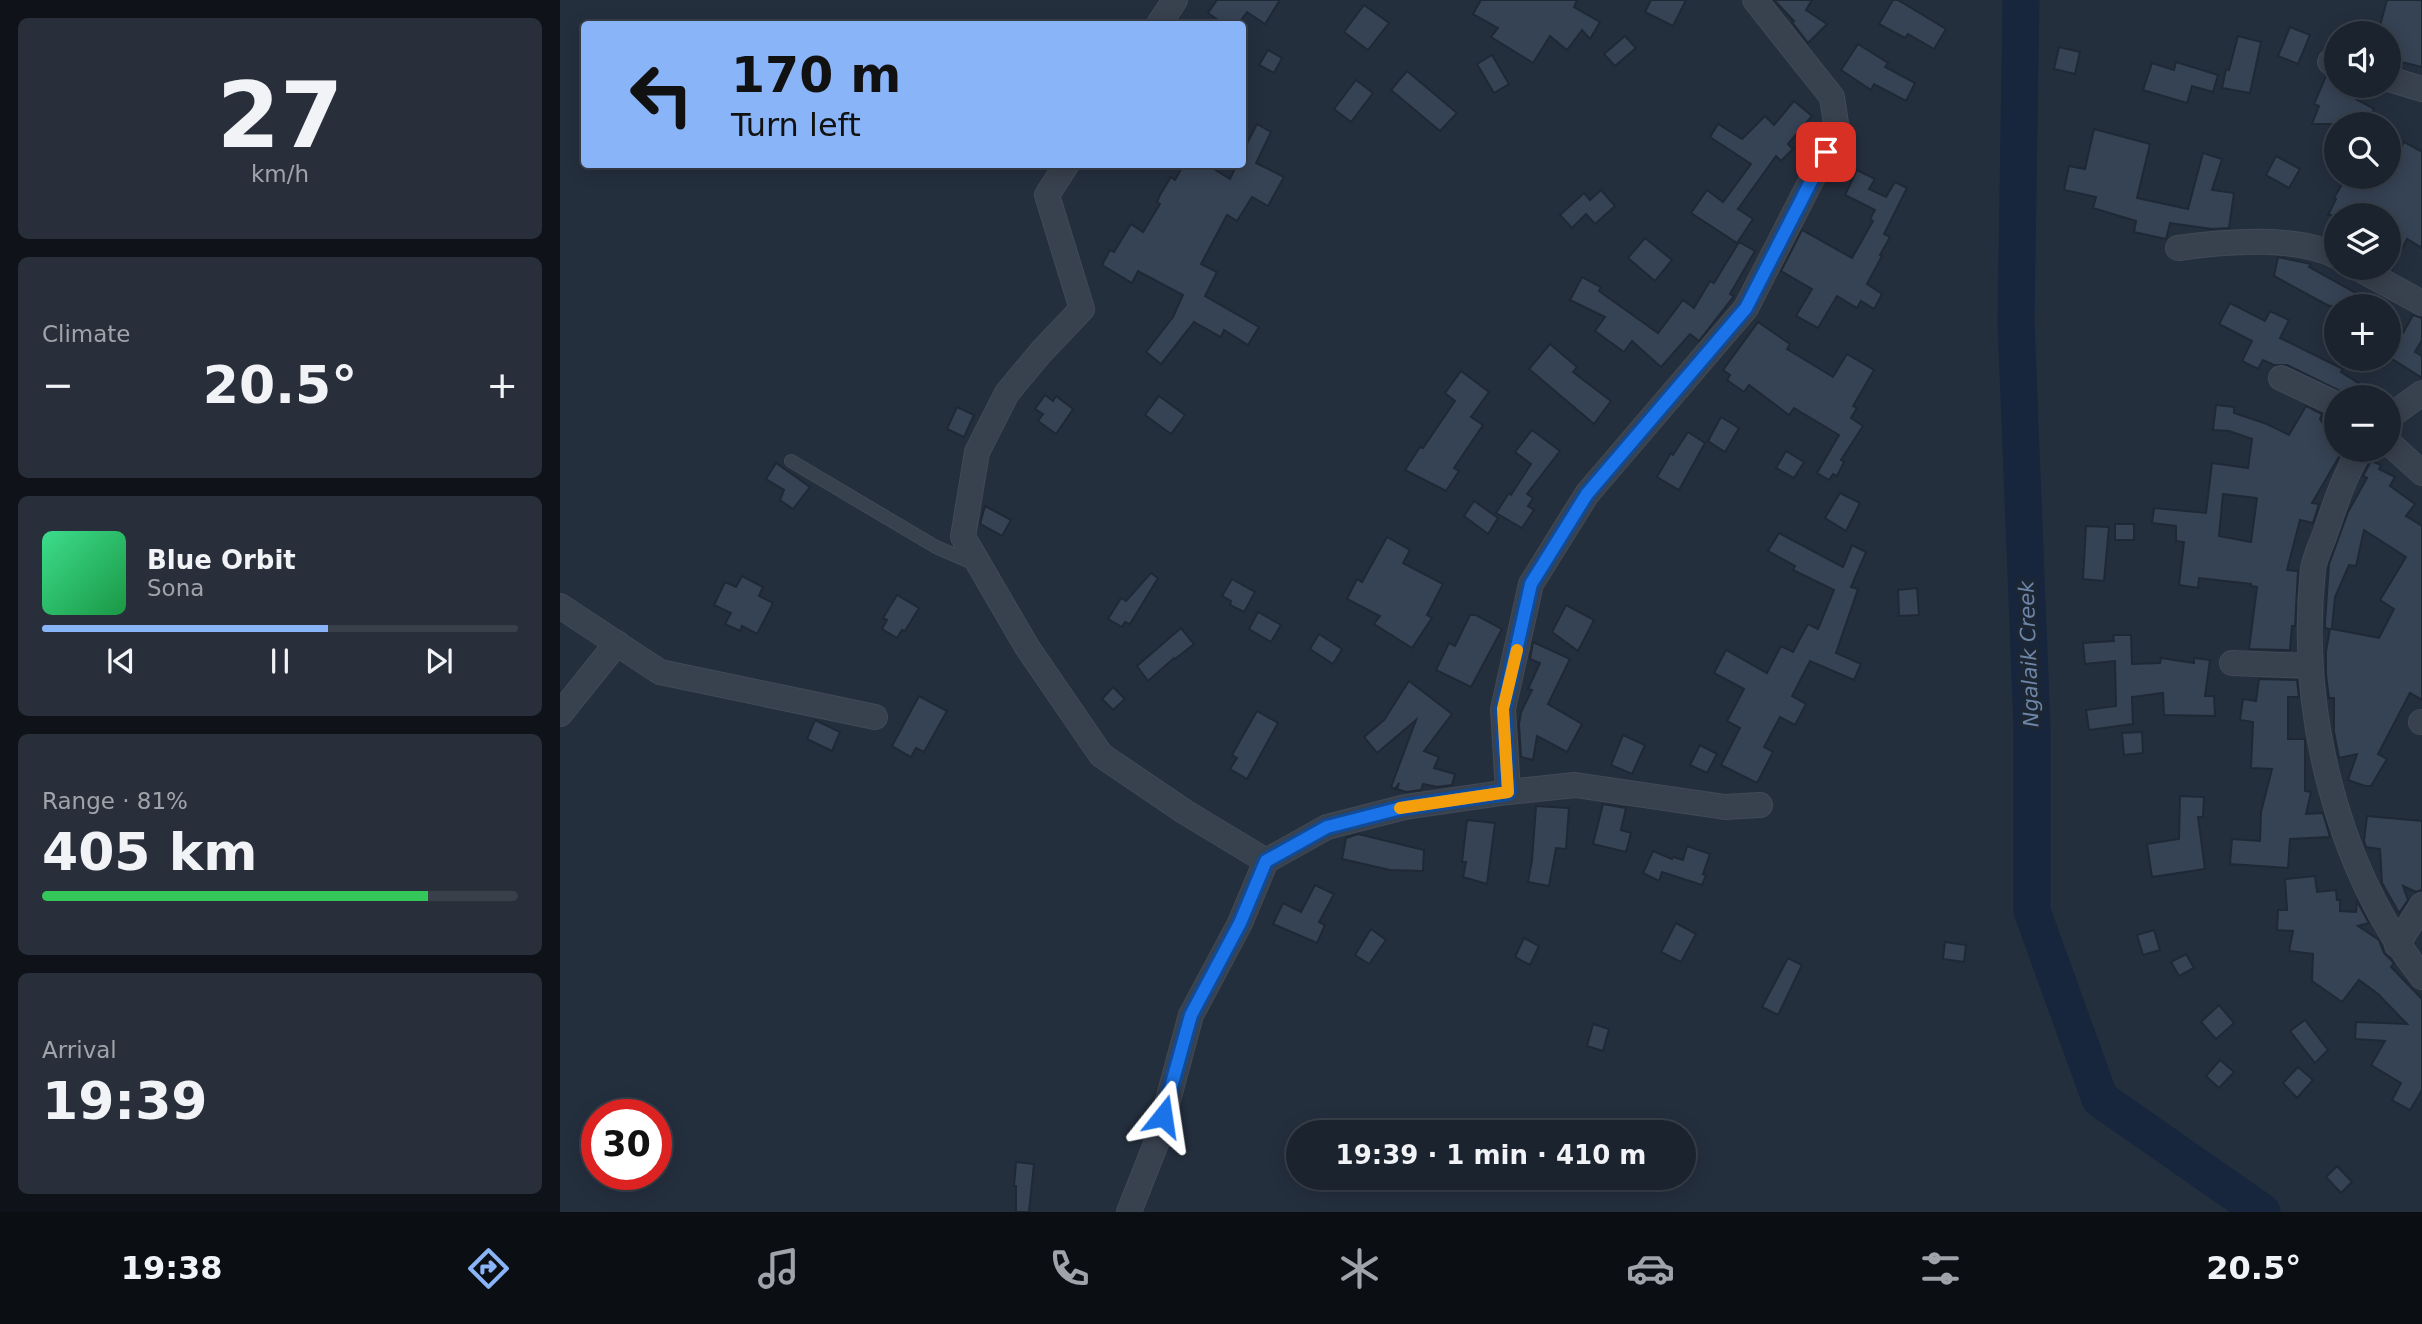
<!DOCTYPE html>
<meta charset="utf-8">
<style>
body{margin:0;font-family:"DejaVu Sans",sans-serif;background:#282f3a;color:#f1f3f6;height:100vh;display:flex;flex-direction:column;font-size:26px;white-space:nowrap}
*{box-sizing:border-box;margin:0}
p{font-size:23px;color:#a0a4aa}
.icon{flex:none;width:38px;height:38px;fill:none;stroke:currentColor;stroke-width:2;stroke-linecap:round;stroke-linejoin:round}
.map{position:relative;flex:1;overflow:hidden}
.side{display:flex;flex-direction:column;gap:18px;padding:18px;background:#0f1319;width:560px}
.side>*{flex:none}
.banner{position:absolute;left:21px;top:21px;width:665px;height:147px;border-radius:7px;box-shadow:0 4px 18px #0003,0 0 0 2px #39404a;background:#8ab4f8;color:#111;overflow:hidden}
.controls{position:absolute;left:1764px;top:21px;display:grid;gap:14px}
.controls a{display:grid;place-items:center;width:77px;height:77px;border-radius:50%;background:#1b232e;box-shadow:0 4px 18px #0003,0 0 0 2px #39404a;font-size:35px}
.speed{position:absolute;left:21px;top:1099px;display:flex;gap:14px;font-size:35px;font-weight:700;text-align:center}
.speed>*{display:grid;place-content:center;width:91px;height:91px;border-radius:50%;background:#1b232e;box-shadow:0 4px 18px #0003,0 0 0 2px #39404a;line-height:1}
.speed .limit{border:10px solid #d22;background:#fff;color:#111}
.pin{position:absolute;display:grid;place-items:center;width:60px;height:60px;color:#fff;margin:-30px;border-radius:14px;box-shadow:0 4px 10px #0006}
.me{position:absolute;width:77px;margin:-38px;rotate:15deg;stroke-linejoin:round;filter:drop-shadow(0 0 5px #0008)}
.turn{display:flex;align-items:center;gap:24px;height:147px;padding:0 35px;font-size:32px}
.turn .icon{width:91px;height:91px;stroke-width:2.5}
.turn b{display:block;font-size:49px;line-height:60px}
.big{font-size:52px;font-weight:600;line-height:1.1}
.side .tile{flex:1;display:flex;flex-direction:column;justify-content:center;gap:10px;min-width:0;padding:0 24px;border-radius:10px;background:#282f3a}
.side .dial{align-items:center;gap:0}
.dial b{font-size:91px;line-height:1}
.song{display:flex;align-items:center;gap:21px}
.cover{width:84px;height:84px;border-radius:10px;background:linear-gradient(135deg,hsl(150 70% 55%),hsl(140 70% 35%))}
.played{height:7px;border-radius:4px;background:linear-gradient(90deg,#8ab4f8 60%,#39404a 60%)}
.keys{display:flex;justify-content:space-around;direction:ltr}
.heat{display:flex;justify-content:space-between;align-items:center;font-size:38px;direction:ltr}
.charge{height:10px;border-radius:5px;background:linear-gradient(90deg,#34c759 81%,#39404a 0)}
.trip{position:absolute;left:726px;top:1120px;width:410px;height:70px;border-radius:35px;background:#1b232e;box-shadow:0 4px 18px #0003,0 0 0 2px #39404a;font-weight:600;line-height:70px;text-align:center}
.tab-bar{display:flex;height:112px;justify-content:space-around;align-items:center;background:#0b0e12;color:#a0a4aa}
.tab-bar .icon{width:49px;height:49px}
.tab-bar .active{color:#8ab4f8}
.tab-bar b{font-size:32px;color:#f1f3f6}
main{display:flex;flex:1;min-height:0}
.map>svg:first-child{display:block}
</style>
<main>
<section class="side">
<div class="tile dial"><b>27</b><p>km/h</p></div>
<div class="tile"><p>Climate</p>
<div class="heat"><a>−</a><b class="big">20.5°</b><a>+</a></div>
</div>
<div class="tile">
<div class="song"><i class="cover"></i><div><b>Blue Orbit</b><p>Sona</p></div></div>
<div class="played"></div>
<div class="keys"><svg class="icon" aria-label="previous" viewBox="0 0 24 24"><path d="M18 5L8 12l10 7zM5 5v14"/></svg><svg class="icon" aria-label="pause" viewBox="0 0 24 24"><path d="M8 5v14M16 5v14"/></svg><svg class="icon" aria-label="next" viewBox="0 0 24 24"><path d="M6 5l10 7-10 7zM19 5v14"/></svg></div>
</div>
<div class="tile"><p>Range · 81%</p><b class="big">405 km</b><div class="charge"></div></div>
<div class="tile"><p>Arrival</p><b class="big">19:39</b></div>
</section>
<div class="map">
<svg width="1862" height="1212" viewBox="0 0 1862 1212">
<rect width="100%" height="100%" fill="#242f3e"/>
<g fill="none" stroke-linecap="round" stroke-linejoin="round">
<path stroke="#17263c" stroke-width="37" d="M1461,0L1456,322L1472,727V911L1540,1099L1702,1212"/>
</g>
<g fill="#364354" stroke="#1f2835" stroke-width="2" fill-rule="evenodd">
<path d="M657,0H720L705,24L687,12L678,24H664L648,13Z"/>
<path d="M921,0H1017L1014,7L1040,22L1030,39L1022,30L1007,50L990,36L973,63L931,37L938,28L913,14Z"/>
<path d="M1091,0H1126L1113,26L1085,12Z"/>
<path d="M1214,0H1252L1246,10L1267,24L1248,43L1232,22L1234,21Z"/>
<path d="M1333,0H1338L1386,29L1374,49L1348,34L1345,38L1319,24Z"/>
<path d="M1827,0H1862V67L1829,59V33H1818Z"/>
<path d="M804,5L829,23L808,50L784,32Z"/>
<path d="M1730,27L1750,35L1738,64L1718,56Z"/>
<path d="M1065,36L1076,48L1055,66L1044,54Z"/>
<path d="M1678,36L1701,42L1690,93L1662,88L1666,69L1669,70Z"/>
<path d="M1298,44L1328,63L1325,67L1355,83L1346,101L1314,84L1311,90L1281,70Z"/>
<path d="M1499,47L1520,52L1515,74L1494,69Z"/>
<path d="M708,50L722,58L714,73L699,65Z"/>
<path d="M932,55L949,84L934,93L917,64Z"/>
<path d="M1616,62L1658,75L1653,92L1632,86L1627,103L1583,90L1592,63L1614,70Z"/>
<path d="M847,71L897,113L880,131L831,90Z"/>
<path d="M1766,76L1776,79V86H1802L1796,99L1814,109L1806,124H1752L1759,106L1754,104Z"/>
<path d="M796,80L813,93L791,122L774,109Z"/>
<path d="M1234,101L1252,116L1228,144L1233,149L1221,161L1216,156L1178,209L1193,219L1177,243L1131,213L1147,190L1163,202L1191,164L1150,137L1158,124L1182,139L1205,116L1214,125Z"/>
<path d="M697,124L711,132L696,163L724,177L708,206L692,197L677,221L667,215L641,264L657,272L645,296L699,327L688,345L664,330L661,337L634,322L601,364L586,352L613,317L623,295L578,271L572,283L542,265L550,250L554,252L571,224L583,232L600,204L597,202L600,195L611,177L615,180L624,164H646L670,179L677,164H682V153Z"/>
<path d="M1534,129L1590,144L1577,198L1628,209L1643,153L1662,159L1652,190L1674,193L1669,228L1652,229L1610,223L1606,239L1574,232L1576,221L1533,208L1536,197L1504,190L1509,166L1525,169Z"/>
<path d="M1844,142L1862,152V248L1847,239L1832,270L1829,268V215H1768L1776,199L1774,198L1786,177H1829V172Z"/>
<path d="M1716,156L1740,169L1729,188L1706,175Z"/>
<path d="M1297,170L1315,179L1309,189L1326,197L1335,182L1347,188L1324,234L1330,237L1320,255L1322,256L1307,284L1322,294L1314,309L1301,301L1297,308L1277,296L1258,328L1236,316L1252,289L1221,271L1242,230L1292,258L1313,221L1310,219L1315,210L1285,195Z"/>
<path d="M1041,190L1055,206L1035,224L1026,214L1012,228L1000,215L1024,193L1030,200Z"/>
<path d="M1085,238L1112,260L1095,281L1068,258Z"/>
<path d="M1179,242L1195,251L1170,294L1174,296L1139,341L1130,334L1101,367L1072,341L1064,352L1035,331L1045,317L1010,300L1022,277L1041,287L1039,291L1098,333L1123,300L1134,308L1150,281L1154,283Z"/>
<path d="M1718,257L1751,264L1749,267L1798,294L1790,306H1769L1714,276Z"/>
<path d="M1670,303L1705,321L1710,311L1729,320L1720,338L1783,369L1781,372L1800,384L1792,397L1727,365H1714L1703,360L1698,369L1682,361L1692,341L1659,324Z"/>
<path d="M1853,315L1862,318V340L1855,352L1862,356V378L1829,357V326L1843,333Z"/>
<path d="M1198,322L1230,344L1227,349L1273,377L1287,354L1314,370L1293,406L1297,408L1291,418L1303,426L1281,460L1284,462L1277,476L1273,474L1269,480L1257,473L1279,435L1234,408L1229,415L1189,385L1184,392L1167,380L1170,375L1163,370Z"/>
<path d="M990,344L1017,367L1013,372L1051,401L1034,424L969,369Z"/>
<path d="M901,371L929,392L911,417L923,425L894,468L899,471L886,491L845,470L860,447L863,448L895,401L885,393Z"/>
<path d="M485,395L493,401L496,396L513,409L496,434L478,421L483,414L475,409Z"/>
<path d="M599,396L625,415L611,434L585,415Z"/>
<path d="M1656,405L1674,407V413L1707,424L1729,435L1746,406L1762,414L1760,419L1776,445V450H1783L1752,503L1759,504L1753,523L1740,520L1727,570L1738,571L1735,626H1732L1730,650L1689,649L1697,587L1691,586V584L1639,578L1638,588L1619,585L1624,542L1616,541V526L1592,523L1594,508L1646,513L1652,463L1688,468L1692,439L1669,431L1653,430ZM1663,494L1697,498L1691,542L1659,536Z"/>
<path d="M397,407L414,415L404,437L387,429Z"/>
<path d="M1161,417L1179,428L1165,452L1148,441Z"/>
<path d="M972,430L1000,451L967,494L973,498L968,506L974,510L962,528L936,513L949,493L951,495L971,464L955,452Z"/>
<path d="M1128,432L1145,443L1119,490L1097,477L1111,453L1113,455Z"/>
<path d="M1226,451L1244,462L1234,478L1216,468Z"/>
<path d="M1811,461L1821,465L1819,469L1835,477L1830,486L1855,504L1846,516L1862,526V700L1850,693L1818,754L1827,759L1811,786H1805L1788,780L1797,754L1779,758L1774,732V698H1769L1766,675V651L1770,629L1765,628V622L1769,564L1788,512L1807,478L1803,476ZM1804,530L1846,557L1820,600L1834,609L1819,638L1772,629L1775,597L1789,565L1796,566Z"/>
<path d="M216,463L250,487L233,509L220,500L224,490L206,479Z"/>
<path d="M1280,493L1300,503L1286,531L1265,518Z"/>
<path d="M914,501L938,518L928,534L904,516Z"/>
<path d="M425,506L451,520L442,536L420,524Z"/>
<rect x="1555" y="524" width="19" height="16"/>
<path d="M1526,526L1549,527L1544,581L1523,579Z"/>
<path d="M1219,533L1283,567L1292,545L1306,552L1291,587L1298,589L1276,653L1301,664L1294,680L1250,661L1232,696L1246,704L1235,725L1220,717L1204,747L1213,752L1197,783L1161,765L1180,728L1167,721L1184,689L1154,673L1166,650L1207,673L1221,646L1233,652L1248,624L1258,629L1274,590L1233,570L1235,566L1208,551Z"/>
<path d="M827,537L850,550L843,563L883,584L867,615L872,618L852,648L814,624L820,616L787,599L797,579L802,582Z"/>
<path d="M591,573L598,578L570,624L565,622L562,627L548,619L561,598L566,601Z"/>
<path d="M182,576L203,587L199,596L213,603L197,634L182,626L180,631L165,624L171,613L154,605L165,582L176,587Z"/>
<path d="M672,579L695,592L684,612L670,605L671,601L662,596Z"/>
<path d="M1357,588L1359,615L1339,616L1338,590Z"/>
<path d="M337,595L359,608L345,631L342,630L337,638L322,629L327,620L323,618Z"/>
<path d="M1006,605L1034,620L1018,651L992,632Z"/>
<path d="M698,612L721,625L711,642L689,629Z"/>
<path d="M910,615H916L942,629L911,687L876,670L889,643L895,646Z"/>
<path d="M621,628L634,644L615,659L614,658L588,681L577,666Z"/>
<path d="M759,634L782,649L773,664L750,649Z"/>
<path d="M1553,635H1571L1572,664L1600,663L1601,658L1634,663V658L1650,660L1645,696H1654L1655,716L1604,715L1603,693L1572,697L1573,724L1529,730L1526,710L1556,706L1555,661L1525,664L1523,643L1554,641Z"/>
<path d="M973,642L1010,659L988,704L1022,724L1007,752L977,736L973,760L961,757L959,724L961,712L972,690L968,689L980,663L970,659Z"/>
<path d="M1699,679L1737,680L1739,697H1728V739H1745V791L1751,792L1746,814L1763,813L1770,837L1730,839L1728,868L1670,864L1672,839L1700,841L1701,812L1712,769L1691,768L1693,722L1680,720L1683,699L1696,701Z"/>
<path d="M849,681L892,714L864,751L879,757L874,768L895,774L892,785L877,787L863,784L861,790L846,792L837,789L839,783L835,789L831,787L856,720L817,753L804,737L824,720Z"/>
<path d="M553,687L565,699L553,710L542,699Z"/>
<path d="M359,696L387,711L364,752L356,748L351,757L332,746Z"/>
<path d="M697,711L718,723L687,779L670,769L677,758L672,755Z"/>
<path d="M255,720L280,732L272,751L247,739Z"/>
<path d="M1582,732L1583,753L1564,755L1562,733Z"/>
<path d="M1063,735L1085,745L1072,774L1051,765Z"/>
<path d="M1140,745L1157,754L1147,773L1130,765Z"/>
<path d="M1620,796L1644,797L1643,817H1638L1645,869L1592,877L1587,844L1619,839Z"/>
<path d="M1043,804L1066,808L1061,830L1071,833L1066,852L1033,844Z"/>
<path d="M976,806L1009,808L1006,849L996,848L989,886L968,882L972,860Z"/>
<path d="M1807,816L1862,821V890L1856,892L1843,886L1848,900L1839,913L1822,883L1820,849L1806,847L1804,841Z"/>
<path d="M907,820L935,823L927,884L903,877L906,862H902Z"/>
<path d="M798,834L864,850L863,871L830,870L782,859L786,838Z"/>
<path d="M1127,846L1150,854L1143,874L1146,875L1142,885L1102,872L1099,881L1083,873L1093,851L1112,859L1113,857L1123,860Z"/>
<path d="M1755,876L1757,892L1776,890L1777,900H1780V911L1796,912L1797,901L1809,923L1798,926L1819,940L1824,953L1834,963L1831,967L1862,999V1090L1850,1110L1832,1100L1841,1083L1811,1065L1825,1041L1795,1039L1796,1022L1847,1024L1818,994L1799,980L1782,1002L1752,981L1753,954L1729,951L1733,931L1717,930L1718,910H1727L1725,879Z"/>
<path d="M755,885L774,894L759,922L765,925L757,943L713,924L723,903L741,912Z"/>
<path d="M1116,923L1136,934L1121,962L1101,952Z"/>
<path d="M811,929L826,940L809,964L795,955Z"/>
<path d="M1594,930L1600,950L1583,955L1577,935Z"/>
<path d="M964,938L979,946L970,965L955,957Z"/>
<path d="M1385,942L1406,945L1404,962L1383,959Z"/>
<path d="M1626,954L1634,968L1619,976L1611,962Z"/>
<path d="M1228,958L1242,965L1218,1015L1202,1007Z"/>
<path d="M1659,1005L1674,1023L1656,1039L1641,1022Z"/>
<path d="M1745,1020L1768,1050L1755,1063L1730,1031Z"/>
<path d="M1033,1024L1049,1029L1043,1051L1027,1046Z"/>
<path d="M1660,1060L1674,1072L1659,1088L1646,1076Z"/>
<path d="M1738,1067L1753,1080L1737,1098L1723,1083Z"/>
<path d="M456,1162L474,1164L469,1212H456V1186H454Z"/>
<path d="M1777,1166L1792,1182L1781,1193L1766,1177Z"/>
</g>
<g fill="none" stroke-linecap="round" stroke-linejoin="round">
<defs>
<path id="service" d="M231,461L376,547L415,564"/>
<g id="minor">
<path d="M599,24L615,0"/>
<path d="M1770,62L1776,64"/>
<path d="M1829,79L1862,89"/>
<path d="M507,164L487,195L522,309L482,351L447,393L417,452L403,537L467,647L541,755L625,812L706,861"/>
<path d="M1618,248C1661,242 1737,235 1776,256"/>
<path d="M1798,268L1862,303"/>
<path d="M1721,378L1776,404"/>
<path d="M1829,417L1862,393"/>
<path d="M1829,443L1862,473"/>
<path d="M1800,450C1784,476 1775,505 1765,534C1761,545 1755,557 1753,569C1738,708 1776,867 1862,977"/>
<path d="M0,606L100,672L315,717"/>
<path d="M1672,663L1749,666"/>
<path d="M0,714L57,643"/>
<path d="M1861,722H1862"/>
<path d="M948,792L1015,785L1165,807L1200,805"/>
<path d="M1837,945L1862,905"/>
<path d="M569,1212L597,1141L631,1015L680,923L706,861L767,827L845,807L948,792L943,709L971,584L1027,494L1186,308L1277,130L1272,97L1195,0"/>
</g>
</defs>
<use href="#service" stroke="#414a57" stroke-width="14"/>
<use href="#minor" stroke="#414a57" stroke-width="26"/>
<use href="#service" stroke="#38414e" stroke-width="12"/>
<use href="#minor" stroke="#38414e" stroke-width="24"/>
</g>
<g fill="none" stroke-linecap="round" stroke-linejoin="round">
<defs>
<path id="route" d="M603,1116L631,1015L680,923L706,861L767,827L845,807L948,792L943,709L971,584L1027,494L1186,308L1266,152"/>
</defs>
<use href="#route" stroke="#114b97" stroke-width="18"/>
<use href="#route" stroke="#1a73e8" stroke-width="12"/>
<path stroke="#f59e0b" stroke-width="12" d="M840,808L948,792L943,709L957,650"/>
</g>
<g text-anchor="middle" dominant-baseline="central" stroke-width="7" stroke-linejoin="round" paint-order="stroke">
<g font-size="21" font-style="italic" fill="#6d86a8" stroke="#1d2633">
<text transform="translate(1469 654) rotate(-92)">Ngalaik Creek</text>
</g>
</g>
</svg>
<div class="controls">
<a><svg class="icon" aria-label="sound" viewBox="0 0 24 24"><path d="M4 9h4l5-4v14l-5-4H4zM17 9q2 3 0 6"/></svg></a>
<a><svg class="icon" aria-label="search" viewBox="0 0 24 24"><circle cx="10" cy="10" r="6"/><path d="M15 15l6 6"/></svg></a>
<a><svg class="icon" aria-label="layers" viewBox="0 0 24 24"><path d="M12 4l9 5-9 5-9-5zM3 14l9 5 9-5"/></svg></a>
<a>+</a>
<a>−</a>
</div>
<div class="speed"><div class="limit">30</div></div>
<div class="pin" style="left:1266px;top:152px;background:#d93025"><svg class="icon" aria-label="arrive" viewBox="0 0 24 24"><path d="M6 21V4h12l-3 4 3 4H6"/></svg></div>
<svg class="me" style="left:603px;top:1116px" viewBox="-20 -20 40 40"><path d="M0-17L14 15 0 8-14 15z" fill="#1a73e8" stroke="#fff" stroke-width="4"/></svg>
<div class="trip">19:39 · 1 min · 410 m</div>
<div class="banner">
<div class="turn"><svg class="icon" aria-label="left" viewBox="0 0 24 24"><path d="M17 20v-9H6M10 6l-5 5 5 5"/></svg><div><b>170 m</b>Turn left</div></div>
</div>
</div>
</main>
<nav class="tab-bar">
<b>19:38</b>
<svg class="icon active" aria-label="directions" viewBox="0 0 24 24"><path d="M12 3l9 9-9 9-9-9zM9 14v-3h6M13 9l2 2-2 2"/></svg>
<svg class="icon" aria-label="music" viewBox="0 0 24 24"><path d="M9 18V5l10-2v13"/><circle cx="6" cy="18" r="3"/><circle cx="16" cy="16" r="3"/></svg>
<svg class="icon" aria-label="phone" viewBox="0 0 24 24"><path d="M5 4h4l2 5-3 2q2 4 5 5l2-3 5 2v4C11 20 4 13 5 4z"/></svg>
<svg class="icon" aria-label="climate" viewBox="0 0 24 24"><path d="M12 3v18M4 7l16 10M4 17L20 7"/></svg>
<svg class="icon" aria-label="car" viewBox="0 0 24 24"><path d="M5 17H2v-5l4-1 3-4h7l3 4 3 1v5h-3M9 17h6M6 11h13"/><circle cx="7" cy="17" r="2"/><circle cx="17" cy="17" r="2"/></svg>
<svg class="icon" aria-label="filters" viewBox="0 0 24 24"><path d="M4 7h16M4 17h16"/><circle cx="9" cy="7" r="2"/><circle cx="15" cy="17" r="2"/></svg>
<b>20.5°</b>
</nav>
